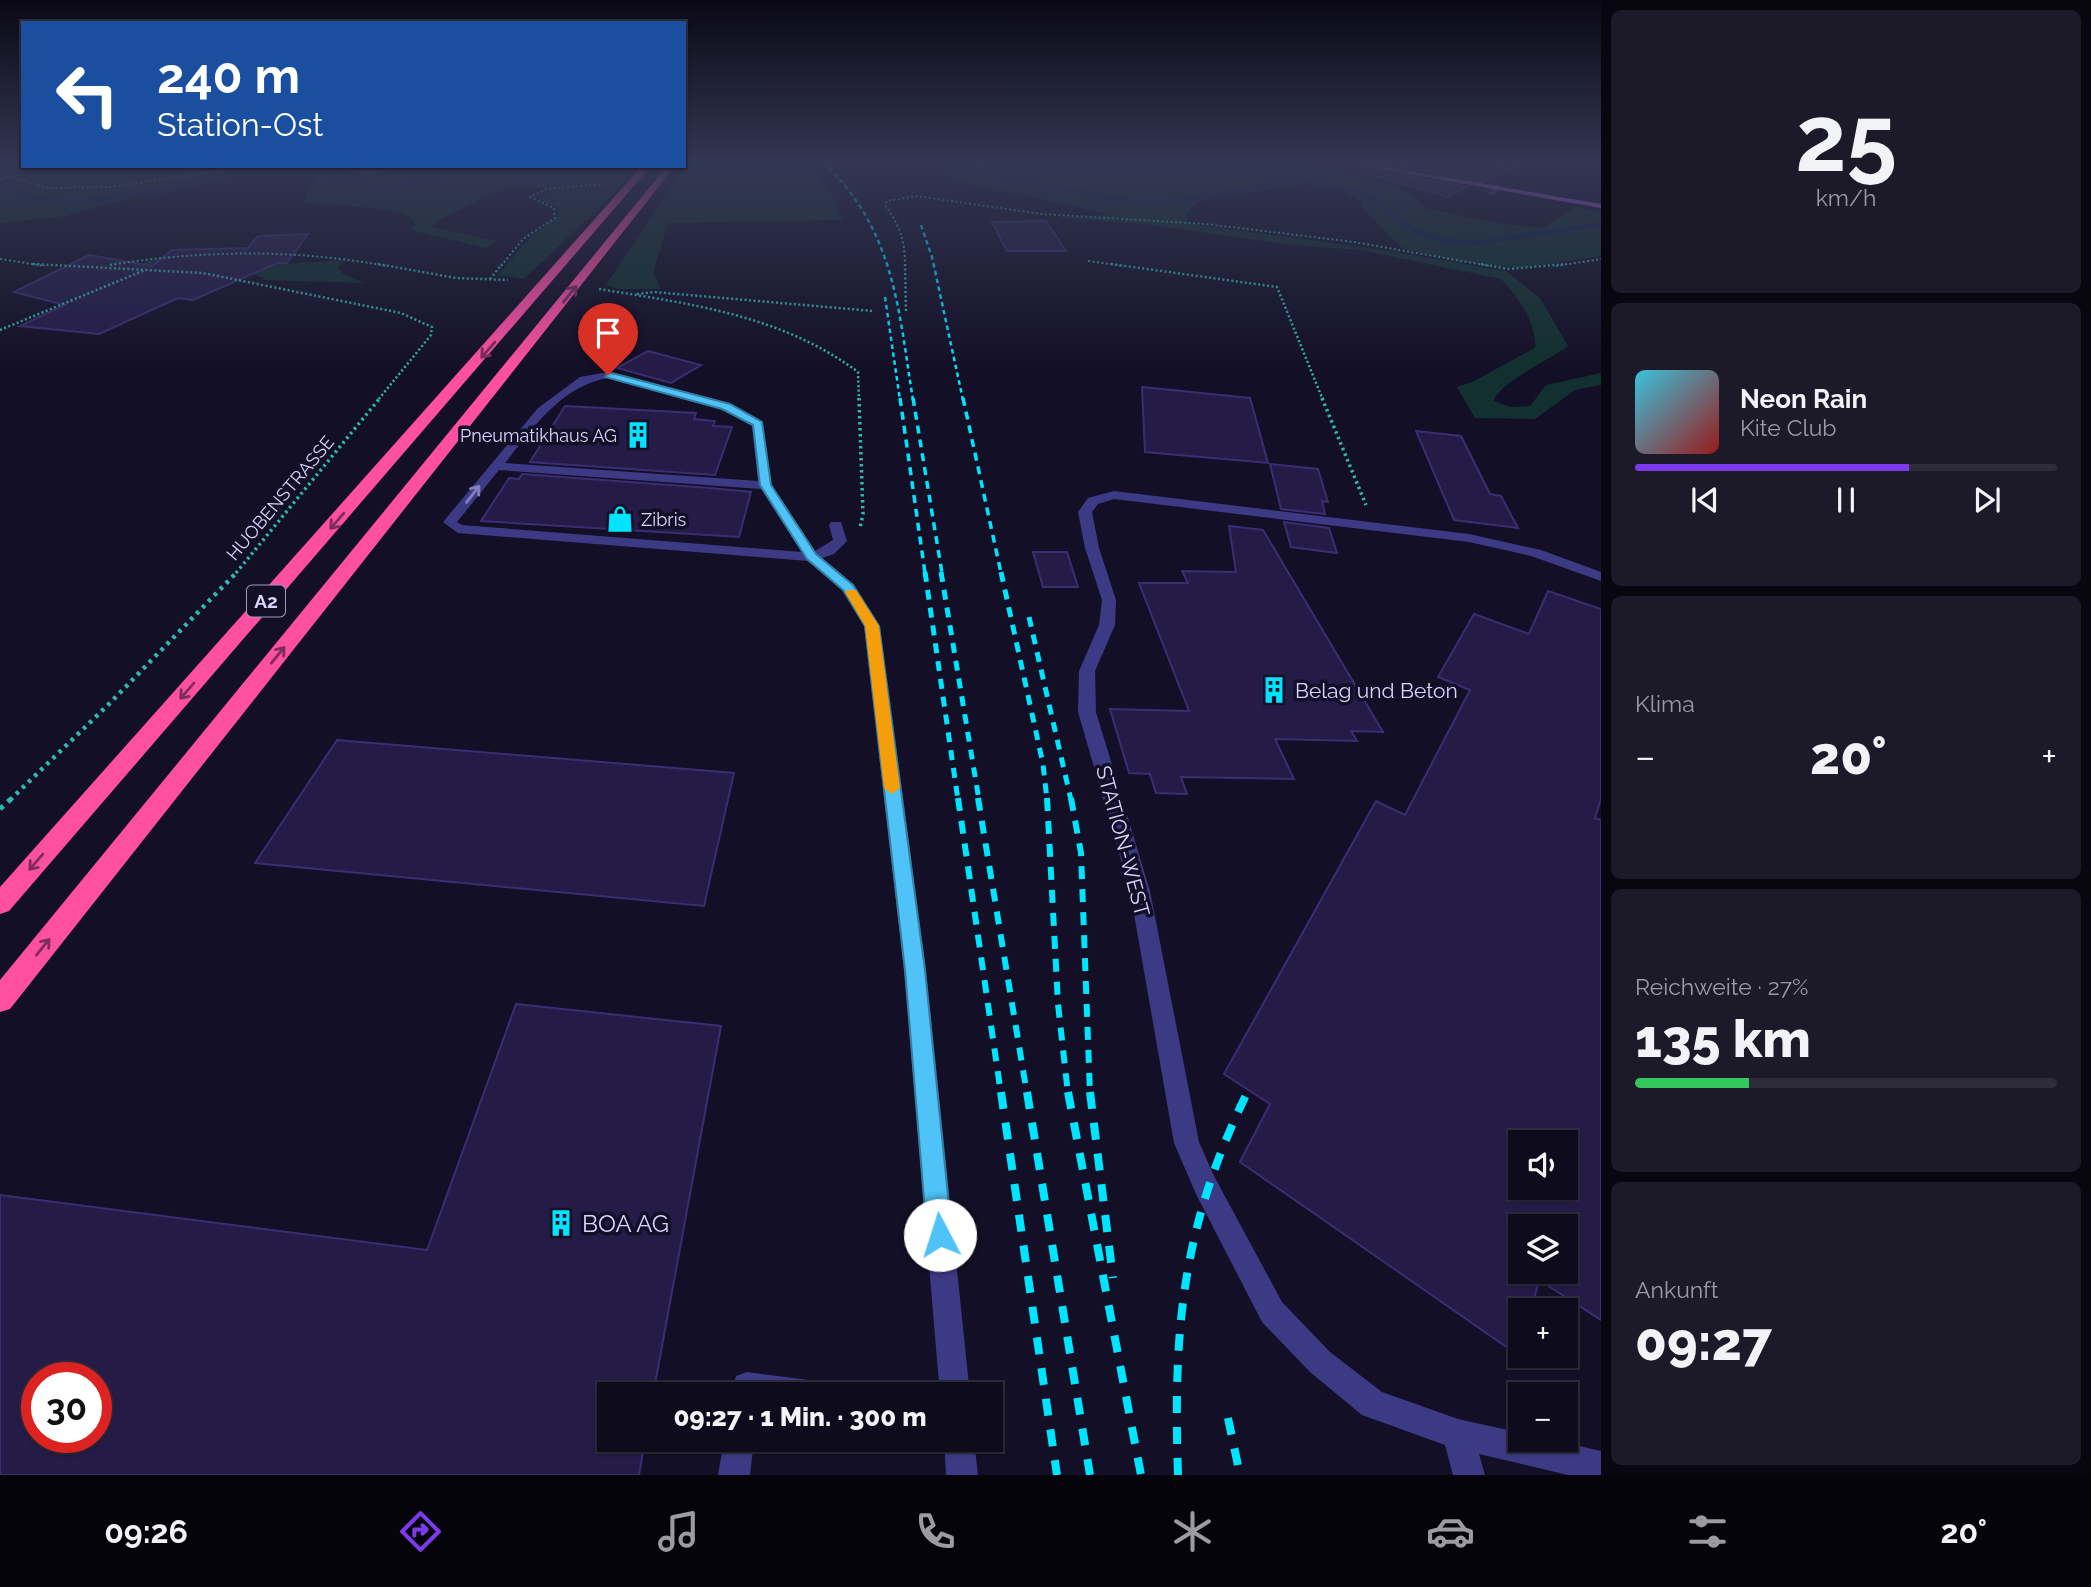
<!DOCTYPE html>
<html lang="de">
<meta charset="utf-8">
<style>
body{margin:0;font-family:Raleway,sans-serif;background:#1c1929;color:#f1f3f6;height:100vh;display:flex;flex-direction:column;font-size:26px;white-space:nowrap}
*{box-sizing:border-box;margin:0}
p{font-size:23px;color:#9b9ba3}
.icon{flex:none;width:38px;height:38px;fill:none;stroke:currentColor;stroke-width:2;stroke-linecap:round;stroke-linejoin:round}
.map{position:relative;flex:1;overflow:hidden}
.drawer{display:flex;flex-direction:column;gap:10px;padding:10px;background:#08060f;width:490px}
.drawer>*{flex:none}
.top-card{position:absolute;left:21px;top:21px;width:665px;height:147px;border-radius:0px;box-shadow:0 2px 5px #0004,0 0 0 2px #2e2b3b;background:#1a4fa0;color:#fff;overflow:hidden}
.fabs{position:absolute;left:1508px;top:1130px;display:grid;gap:14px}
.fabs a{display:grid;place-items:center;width:70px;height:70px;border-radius:0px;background:#0e0b1c;box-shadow:0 2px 5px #0004,0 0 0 2px #2e2b3b;font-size:35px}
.speed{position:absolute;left:21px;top:1362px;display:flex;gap:14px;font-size:35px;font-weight:700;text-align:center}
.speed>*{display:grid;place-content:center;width:91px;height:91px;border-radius:50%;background:#0e0b1c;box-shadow:0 2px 5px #0004,0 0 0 2px #2e2b3b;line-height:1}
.speed .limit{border:10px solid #d22;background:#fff;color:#111}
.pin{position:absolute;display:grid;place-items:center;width:60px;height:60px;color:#fff;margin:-72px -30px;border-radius:50% 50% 50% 0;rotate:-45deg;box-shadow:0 0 7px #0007}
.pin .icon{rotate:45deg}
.me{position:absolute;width:77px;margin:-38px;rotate:355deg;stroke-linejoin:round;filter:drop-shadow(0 0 5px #0008)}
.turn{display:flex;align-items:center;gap:24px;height:147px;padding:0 21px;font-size:32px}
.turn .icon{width:91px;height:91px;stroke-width:2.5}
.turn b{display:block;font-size:49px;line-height:60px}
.big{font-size:52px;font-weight:800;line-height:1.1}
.drawer .card{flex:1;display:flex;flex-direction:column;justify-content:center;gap:10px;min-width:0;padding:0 24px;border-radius:10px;background:#1c1929}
.drawer .dial{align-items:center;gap:0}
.dial b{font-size:91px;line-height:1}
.song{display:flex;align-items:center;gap:21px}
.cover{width:84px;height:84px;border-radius:10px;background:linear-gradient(135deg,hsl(190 70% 55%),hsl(0 70% 35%))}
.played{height:7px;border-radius:4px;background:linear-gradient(90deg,#7c3aed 65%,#2e2b3b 65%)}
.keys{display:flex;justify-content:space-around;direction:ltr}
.heat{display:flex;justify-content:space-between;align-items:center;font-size:38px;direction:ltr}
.charge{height:10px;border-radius:5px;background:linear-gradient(90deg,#34c759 27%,#2e2b3b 0)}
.trip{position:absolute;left:597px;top:1382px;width:406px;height:70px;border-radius:0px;background:#0e0b1c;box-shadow:0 2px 5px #0004,0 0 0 2px #2e2b3b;font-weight:800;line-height:70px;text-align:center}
.menu{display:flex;height:112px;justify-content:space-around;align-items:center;background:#06040b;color:#9b9ba3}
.menu .icon{width:49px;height:49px}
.menu .selected{color:#7c3aed}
.menu b{font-size:32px;color:#f1f3f6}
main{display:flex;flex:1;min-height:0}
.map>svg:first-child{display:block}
</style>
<main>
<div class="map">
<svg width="1601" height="1475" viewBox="0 0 1601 1475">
<rect width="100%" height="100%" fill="#130f26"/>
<g fill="#12302f">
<path d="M0,162H23V166H638L602,205L524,279L498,275L525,243L558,215L559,207L537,200L553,188L505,187L441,219L431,227L497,241L486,248L411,230L415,224L411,217L392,210L305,202L307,189L317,177L292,168L254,170L172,191L108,203L66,216L0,223Z"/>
<path d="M688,162H802L831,192L842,220L668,223L653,273L661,289H618L606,285Z"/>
<path d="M941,162H1280L1385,183L1409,192L1427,209L1504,224L1542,228L1575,207L1601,212V256L1518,268L1460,262L1402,248L1362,208V202L1338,189L1307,183L1198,201L1185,216L1190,224L1389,251L1506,271L1540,298L1568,346C1551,359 1498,383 1494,401L1510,407L1530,406L1546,385L1601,373V385L1575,390L1535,419L1475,418L1457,387L1472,382L1535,348C1537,324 1518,296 1501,279L1360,250L1292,245L1136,223L1056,218L1116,215L962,182L952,177Z"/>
<path d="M225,258L284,259L280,264L346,260L338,266L342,273L364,283L261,280L265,278L247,273L135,265L152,260Z"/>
</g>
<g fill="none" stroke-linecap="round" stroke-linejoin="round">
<g stroke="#0c2248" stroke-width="4.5">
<path d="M971,162L995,177L1134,202L1180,201L1287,181H1315L1365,194L1416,232L1446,241L1475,243L1601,224"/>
<path d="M0,183L34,200L80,202L170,189L240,169L301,167L323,177L389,189L451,175H582"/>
</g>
</g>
<g fill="#241b47" stroke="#3b2d73" stroke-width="2" fill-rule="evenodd">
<path d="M1374,162H1509L1475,180Z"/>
<path d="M1375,171L1466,187L1448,197L1368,174Z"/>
<path d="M1046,221L1066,251H1007L992,222Z"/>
<path d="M308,234L287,263H277L193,300L178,298L99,334L20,326L65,305L14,292L89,255L152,266L172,250L248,248L258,236Z"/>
<path d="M648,351L701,365L671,383L617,368Z"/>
<path d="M1142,387L1250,398L1268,463L1145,452Z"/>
<path d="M565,406L696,413L694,419L715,421L713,426L732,427L715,475L530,462Z"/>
<path d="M1416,431L1461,436L1490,494L1501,496L1518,528L1454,520Z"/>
<path d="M1270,464L1318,469L1328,502L1322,501L1325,514L1281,509Z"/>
<path d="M522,474L710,488L751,492L739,537L481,521L509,478L519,479Z"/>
<path d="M1284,522L1329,528L1337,553L1291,547Z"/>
<path d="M1229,526L1263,530L1383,732L1351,731L1357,741L1275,739L1294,779L1181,777L1187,794L1156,793L1150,774L1129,773L1110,709L1189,711L1139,583H1188L1182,571L1236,572Z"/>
<path d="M1033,552H1067L1078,587H1043Z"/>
<path d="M1548,591L1601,609V799L1595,818L1601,820V1320L1539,1280L1531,1311H1521V1357L1240,1162L1270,1104L1224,1074L1376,801L1405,815L1470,690L1438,677L1474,614L1529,634ZM1521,1143H1566V1188H1521ZM1521,1227H1566V1272H1521Z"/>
<path d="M337,740L734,773L704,906L255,863Z"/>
<path d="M516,1004L721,1026L653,1395H609V1440H645L639,1475H0V1195L427,1250ZM37,1377H96V1437H37Z"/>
</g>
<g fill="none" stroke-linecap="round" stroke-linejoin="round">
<g stroke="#2fb8b0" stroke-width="2" stroke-dasharray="2 2.5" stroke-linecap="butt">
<path d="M335,166L371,174L393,166"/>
<path d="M12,177L47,188L110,187L252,166"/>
<path d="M0,179L21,174L22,169L28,166"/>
<path d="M0,259L45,266"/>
<path d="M1088,261L1124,266"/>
<path d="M110,265C202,250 295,249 387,266"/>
<path d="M501,266L523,239L555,218L554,208L530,197L547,189L604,184"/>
<path d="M905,266C905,240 900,226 885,205L887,201L917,196L1041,214L1206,224L1354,242L1490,266"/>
<path d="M1556,266L1601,259"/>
</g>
<g stroke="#2fb8b0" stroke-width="2.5" stroke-dasharray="2 2.5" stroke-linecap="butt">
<path d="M33,264L203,273L401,313L432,327L431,335L378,400"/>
<path d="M378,264L456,278L508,280"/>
<path d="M905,264L906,312"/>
<path d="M1111,264L1277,287L1323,400"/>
<path d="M1481,264L1508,269L1567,264"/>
<path d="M110,265L115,264"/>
<path d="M490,279L502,264"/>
<path d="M599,289C691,304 781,315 858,372L859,400"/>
<path d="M637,294L654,292L873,311"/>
<path d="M0,330L145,270"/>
</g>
<g stroke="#2fb8b0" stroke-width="3.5" stroke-dasharray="2.5 3.5" stroke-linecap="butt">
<path d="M859,398L863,514L860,528"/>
<path d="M1322,398L1366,505"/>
<path d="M236,573L380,398"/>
</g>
<path stroke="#2fb8b0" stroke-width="4.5" stroke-dasharray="3.5 5" stroke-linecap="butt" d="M10,800L110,703L237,572"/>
<path stroke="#2fb8b0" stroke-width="5" stroke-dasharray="4.5 6" stroke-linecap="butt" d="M0,809L12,798"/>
<g fill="#3d3a85" fill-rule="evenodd">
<path d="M1521,162H1530L1476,185L1471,184Z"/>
<path d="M1372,166L1377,167L1360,175V173Z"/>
<path d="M1495,187L1501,188L1494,195H1488Z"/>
<path d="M608,372L730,405L762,422L771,485L815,551L833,540L829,525L831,522H841L847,541L834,554L822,558L854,585L880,626L926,970L970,1395H940L904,970L864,626L843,591L808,561L458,533L443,522L538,408L580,377ZM608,378L722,409L752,426L758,481L505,463C533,428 561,386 608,378ZM499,470L761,489L802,552L462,525L457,522Z"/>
<path d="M1114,491L1469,534L1541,550L1601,572V581L1531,556L1469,542L1114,499L1098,504L1092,512L1099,548L1116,600L1115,625L1095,671L1096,712L1150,891L1199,1142L1214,1176L1282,1302L1330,1352L1382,1392L1458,1419L1521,1433V1440H1553L1601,1451V1475H1568L1479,1454L1485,1475H1453L1445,1445L1362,1415L1310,1372L1262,1322L1196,1194L1174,1143L1130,891L1078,712L1079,671L1099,625L1102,600L1085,548L1078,512L1088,498Z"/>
<path d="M747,1372L809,1380L820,1384L824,1395H731L736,1376Z"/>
<path d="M724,1440H754L750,1475H718Z"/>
<path d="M944,1440H974L978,1475H946Z"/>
</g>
<path fill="#c25bff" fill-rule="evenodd" d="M1341,162H1357L1601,204V208Z"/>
<g fill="#ff4fa3" fill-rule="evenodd">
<path d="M642,166H651L9,911L0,914V887Z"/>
<path d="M667,166H675L10,1009L0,1012V980Z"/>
</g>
<g stroke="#00e5ff" stroke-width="2.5" stroke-dasharray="4.5 3.5" stroke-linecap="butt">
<path d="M823,162C895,231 898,307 913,400"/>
<path d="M921,225L932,257L963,400"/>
<path d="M885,297L900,400"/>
</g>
<g stroke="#00e5ff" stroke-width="3.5" stroke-dasharray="8 6" stroke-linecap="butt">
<path d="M900,398L925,573"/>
<path d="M913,398L942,573"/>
<path d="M963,398L1001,573"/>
</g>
<g stroke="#00e5ff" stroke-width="5" stroke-dasharray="10 8" stroke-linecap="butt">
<path d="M925,572L958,800"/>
<path d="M941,572L979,800"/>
<path d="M1001,572L1043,764L1047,800"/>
<path d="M1029,617L1071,800"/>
</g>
<g stroke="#00e5ff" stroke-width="6" stroke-dasharray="13 10" stroke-linecap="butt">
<path d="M958,798L1001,1094"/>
<path d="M978,798L1027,1094"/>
<path d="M1047,798L1058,1004L1068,1094"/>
<path d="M1071,798L1081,853L1090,1094"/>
</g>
<g stroke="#00e5ff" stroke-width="8" stroke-dasharray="17 14" stroke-linecap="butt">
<path d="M1001,1092L1057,1475"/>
<path d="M1027,1092L1090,1475"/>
<path d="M1068,1092L1141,1475"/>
<path d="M1090,1092L1113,1278"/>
<path d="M1228,1418L1240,1475"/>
<path d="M1178,1475C1173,1329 1182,1228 1246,1095"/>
</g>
</g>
<defs><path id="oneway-shaft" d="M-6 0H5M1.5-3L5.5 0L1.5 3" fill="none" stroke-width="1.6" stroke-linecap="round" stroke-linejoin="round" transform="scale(1.75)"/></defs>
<g stroke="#7d2c5e">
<use href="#oneway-shaft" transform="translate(570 294) rotate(-51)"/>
<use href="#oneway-shaft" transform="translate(488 350) rotate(131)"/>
<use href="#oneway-shaft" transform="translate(337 521) rotate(131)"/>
<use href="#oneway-shaft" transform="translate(278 655) rotate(-51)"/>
<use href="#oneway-shaft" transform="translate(187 691) rotate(131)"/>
<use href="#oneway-shaft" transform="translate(36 862) rotate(131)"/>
<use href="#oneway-shaft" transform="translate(43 947) rotate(-51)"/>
</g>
<use stroke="#837fbc" href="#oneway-shaft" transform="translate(473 494) rotate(-52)"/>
<linearGradient id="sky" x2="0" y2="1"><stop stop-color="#0a0815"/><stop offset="0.44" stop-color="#333752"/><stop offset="1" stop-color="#333752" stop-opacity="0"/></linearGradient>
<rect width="1601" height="369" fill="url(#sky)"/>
<path fill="#4fc3f7" stroke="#337fa1" stroke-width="2" d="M608,372L730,404L762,422L771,485L816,554L853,585L879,626L925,970L952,1235L948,1244L940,1248L931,1244L927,1235L905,970L865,626L843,590L807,559L760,485L753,425L722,409L605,377Z"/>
<path fill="#f59e0b" d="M847,590H856L879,626L900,788L892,794L884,788L865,626L845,592Z"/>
<defs>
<symbol id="building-bare" viewBox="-9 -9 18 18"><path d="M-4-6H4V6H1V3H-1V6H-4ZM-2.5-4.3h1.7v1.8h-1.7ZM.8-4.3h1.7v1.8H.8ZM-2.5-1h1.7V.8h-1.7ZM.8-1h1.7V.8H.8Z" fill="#00e5ff" stroke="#130f26" stroke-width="2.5" paint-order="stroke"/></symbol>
<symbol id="shop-bare" viewBox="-9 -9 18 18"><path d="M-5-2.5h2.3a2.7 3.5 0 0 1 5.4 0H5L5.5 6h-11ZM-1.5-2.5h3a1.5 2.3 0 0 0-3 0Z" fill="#00e5ff" stroke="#130f26" stroke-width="2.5" paint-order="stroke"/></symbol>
</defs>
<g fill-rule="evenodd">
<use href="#building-bare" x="619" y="416" width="38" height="38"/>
<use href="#shop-bare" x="601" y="500" width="38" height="38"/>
<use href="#building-bare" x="1255" y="671" width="38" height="38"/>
<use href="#building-bare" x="542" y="1204" width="38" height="38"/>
</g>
<g text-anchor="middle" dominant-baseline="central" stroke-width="7" stroke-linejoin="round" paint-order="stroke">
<g font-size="18" fill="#d9d4ff" stroke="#130f26" text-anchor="end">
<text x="617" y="435">Pneumatikhaus AG</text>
<text x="641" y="519" text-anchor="start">Zibris</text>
</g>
<g font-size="18" fill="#d9d4ff" stroke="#130f26">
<text transform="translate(280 498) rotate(-50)">HUOBENSTRASSE</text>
</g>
<rect fill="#130f26" stroke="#9e99be" stroke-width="2" x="247" y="585.5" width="38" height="31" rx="5"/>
<g font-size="19" font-weight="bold" fill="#d9d4ff">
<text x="266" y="601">A2</text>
</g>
<g font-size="21" fill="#d9d4ff" stroke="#130f26" text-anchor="start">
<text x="1295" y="690">Belag und Beton</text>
</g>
<g font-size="21" fill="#d9d4ff" stroke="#130f26">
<text transform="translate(1123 841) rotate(75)">STATION-WEST</text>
</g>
<g font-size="24" fill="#d9d4ff" stroke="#130f26" text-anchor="start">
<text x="582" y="1223">BOA AG</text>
</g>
</g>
</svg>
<div class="fabs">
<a><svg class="icon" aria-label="sound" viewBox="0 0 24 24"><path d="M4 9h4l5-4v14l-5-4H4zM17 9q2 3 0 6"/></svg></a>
<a><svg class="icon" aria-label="layers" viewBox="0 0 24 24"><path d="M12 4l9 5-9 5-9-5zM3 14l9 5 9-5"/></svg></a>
<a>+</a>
<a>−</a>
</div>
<div class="speed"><div class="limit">30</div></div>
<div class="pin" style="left:608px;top:375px;background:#d93025"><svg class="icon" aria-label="arrive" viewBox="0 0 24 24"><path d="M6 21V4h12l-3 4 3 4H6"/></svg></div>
<svg class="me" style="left:940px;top:1235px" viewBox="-20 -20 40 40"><circle r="19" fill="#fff"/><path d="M0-13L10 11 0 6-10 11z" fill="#4fc3f7"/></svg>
<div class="trip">09:27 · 1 Min. · 300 m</div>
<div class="top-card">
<div class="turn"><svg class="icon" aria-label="left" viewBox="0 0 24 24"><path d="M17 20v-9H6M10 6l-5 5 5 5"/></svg><div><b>240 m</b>Station-Ost</div></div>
</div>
</div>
<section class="drawer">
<div class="card dial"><b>25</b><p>km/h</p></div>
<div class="card">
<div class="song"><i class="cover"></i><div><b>Neon Rain</b><p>Kite Club</p></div></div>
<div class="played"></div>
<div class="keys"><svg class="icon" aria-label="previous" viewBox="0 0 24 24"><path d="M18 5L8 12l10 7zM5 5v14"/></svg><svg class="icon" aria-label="pause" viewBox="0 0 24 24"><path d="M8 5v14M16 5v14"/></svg><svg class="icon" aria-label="next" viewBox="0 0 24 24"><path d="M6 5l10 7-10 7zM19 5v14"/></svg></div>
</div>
<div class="card"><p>Klima</p>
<div class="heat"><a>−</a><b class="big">20°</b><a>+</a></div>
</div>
<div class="card"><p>Reichweite · 27%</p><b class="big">135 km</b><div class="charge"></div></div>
<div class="card"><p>Ankunft</p><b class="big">09:27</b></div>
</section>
</main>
<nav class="menu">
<b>09:26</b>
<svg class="icon selected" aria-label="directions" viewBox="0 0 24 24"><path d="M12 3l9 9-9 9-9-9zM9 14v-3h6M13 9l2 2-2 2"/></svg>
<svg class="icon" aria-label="music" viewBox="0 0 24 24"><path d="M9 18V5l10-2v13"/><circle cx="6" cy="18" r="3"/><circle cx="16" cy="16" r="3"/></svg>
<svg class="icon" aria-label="phone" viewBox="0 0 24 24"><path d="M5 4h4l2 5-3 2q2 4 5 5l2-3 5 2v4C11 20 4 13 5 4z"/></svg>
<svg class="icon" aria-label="climate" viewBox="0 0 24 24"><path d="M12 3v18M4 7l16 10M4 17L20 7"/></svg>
<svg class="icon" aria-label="car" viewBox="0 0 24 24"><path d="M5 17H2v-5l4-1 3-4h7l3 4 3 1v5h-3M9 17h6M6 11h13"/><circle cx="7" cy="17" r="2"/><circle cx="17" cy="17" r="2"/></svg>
<svg class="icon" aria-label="filters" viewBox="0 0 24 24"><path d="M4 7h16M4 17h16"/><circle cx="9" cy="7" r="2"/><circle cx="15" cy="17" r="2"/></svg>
<b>20°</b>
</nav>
